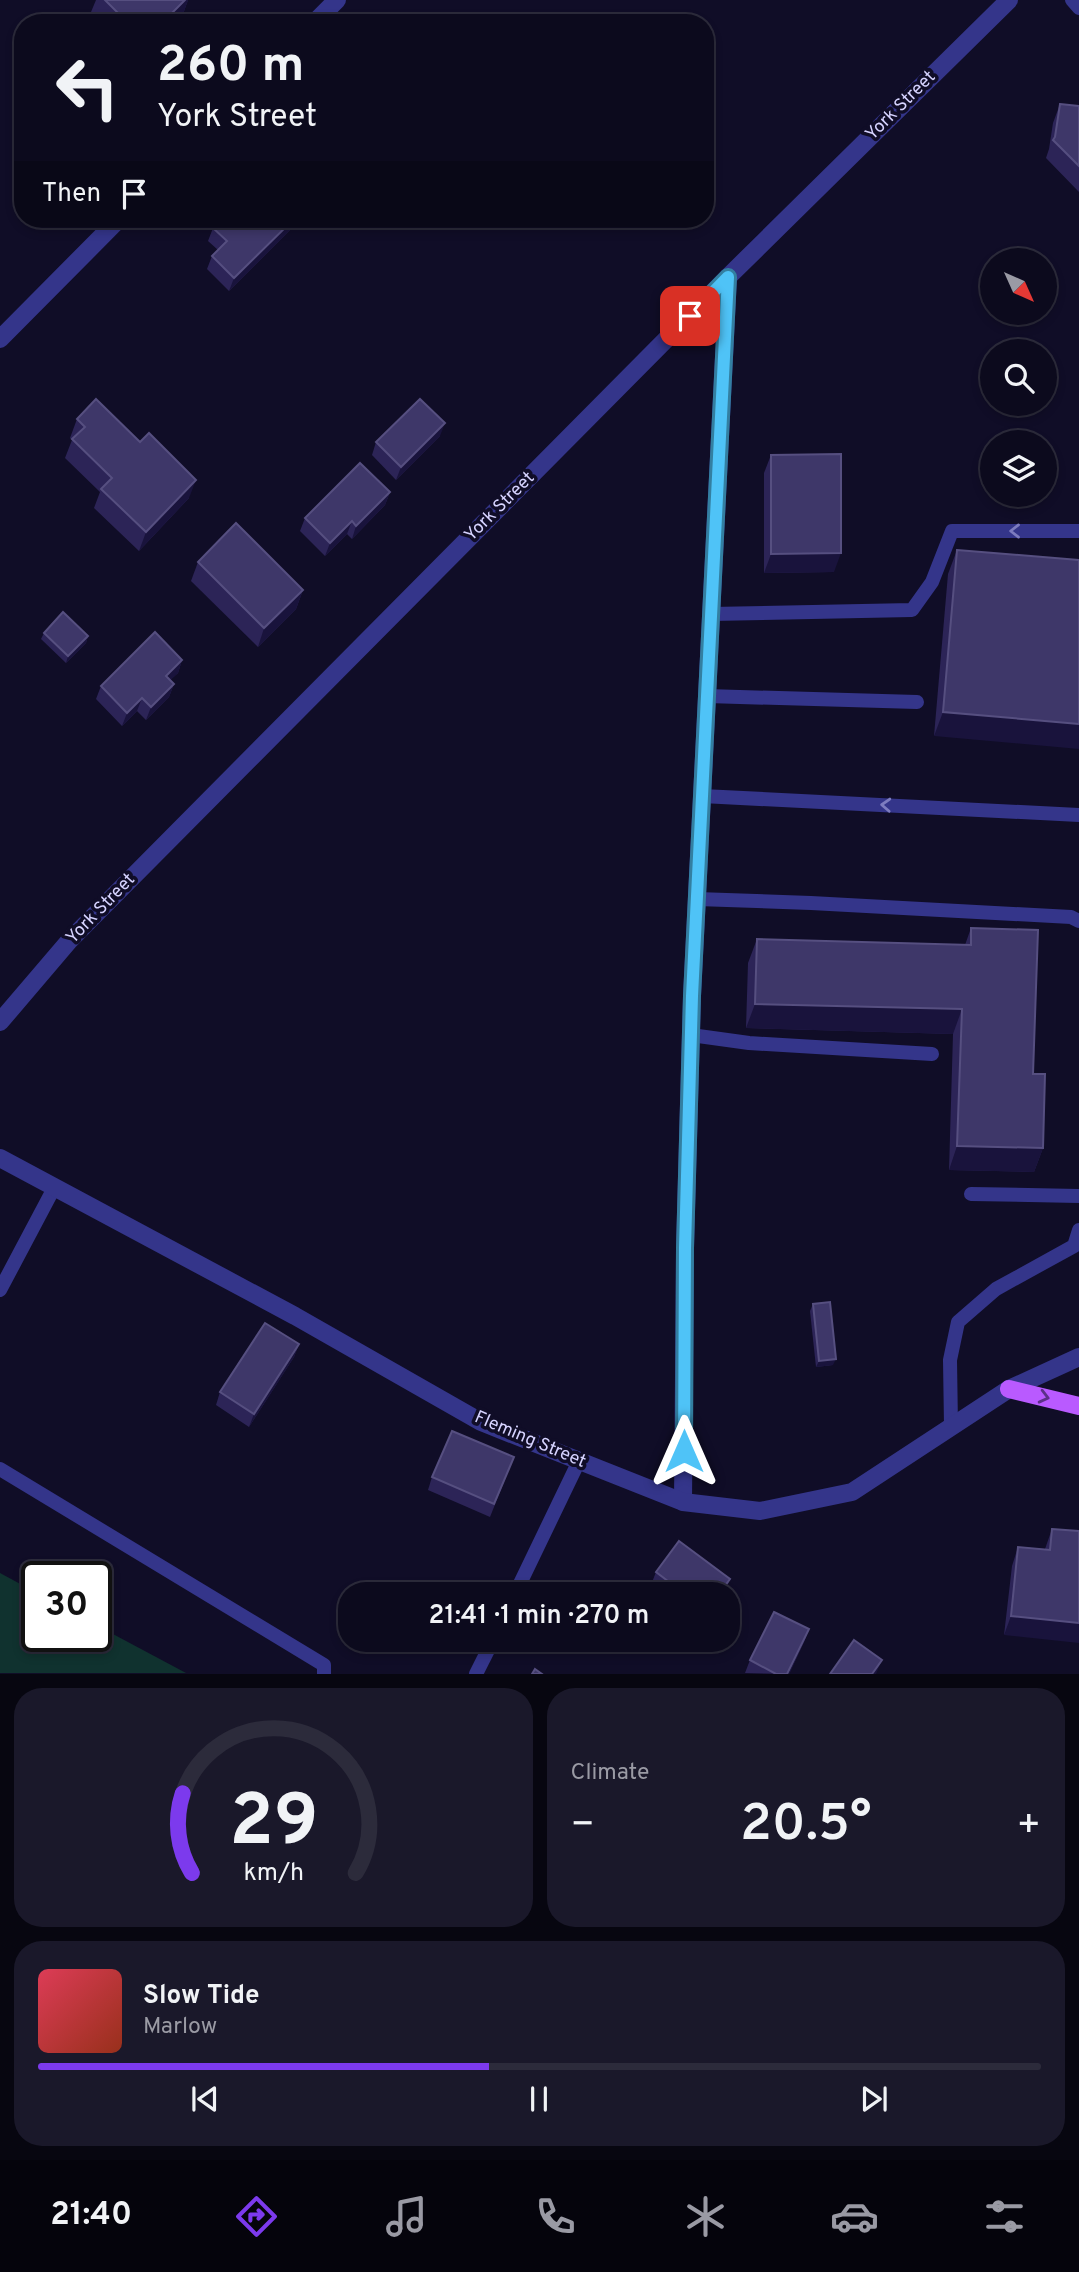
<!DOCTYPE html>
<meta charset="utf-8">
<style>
body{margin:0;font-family:Overpass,sans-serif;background:#1a182a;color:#f1f3f6;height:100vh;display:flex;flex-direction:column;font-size:26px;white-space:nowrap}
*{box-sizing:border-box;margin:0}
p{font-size:23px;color:#9a9aa4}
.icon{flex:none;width:38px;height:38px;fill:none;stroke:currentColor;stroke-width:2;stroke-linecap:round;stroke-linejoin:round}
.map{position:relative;height:1674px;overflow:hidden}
.sheet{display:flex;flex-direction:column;gap:14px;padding:14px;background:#070610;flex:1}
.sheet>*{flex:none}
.banner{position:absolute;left:14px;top:14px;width:700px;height:214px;border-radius:28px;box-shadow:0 4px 10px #0003,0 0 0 2px #2c2b3b;background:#0c0a1d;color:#f1f3f6;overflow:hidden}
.needle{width:46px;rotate:135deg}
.controls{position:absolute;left:980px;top:248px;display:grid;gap:14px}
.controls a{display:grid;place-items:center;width:77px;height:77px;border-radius:50%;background:#0c0a1d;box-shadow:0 4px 10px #0003,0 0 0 2px #2c2b3b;font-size:35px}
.speed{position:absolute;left:21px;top:1561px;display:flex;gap:14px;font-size:35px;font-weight:700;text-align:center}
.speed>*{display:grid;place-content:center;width:91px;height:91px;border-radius:50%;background:#0c0a1d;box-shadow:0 4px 10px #0003,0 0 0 2px #2c2b3b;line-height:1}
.speed .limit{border:4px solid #111;border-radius:10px;background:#fff;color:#111}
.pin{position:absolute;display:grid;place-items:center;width:60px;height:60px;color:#fff;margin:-30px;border-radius:14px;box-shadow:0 4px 10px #0006}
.me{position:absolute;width:77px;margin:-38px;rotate:0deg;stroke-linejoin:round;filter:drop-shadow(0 0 5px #0008)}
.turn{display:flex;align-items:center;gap:24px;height:147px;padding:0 28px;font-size:32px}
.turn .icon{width:91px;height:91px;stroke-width:2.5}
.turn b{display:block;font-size:49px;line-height:60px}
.then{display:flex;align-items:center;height:66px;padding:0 28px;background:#0003;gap:14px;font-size:26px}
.big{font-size:52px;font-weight:600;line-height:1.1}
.sheet .widget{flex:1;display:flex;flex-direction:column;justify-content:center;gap:10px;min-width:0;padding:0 24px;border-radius:28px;background:#1a182a}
.sheet .dial{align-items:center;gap:0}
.dial svg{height:182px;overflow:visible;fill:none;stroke:#2c2b3b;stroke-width:7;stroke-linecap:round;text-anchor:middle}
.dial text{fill:#f1f3f6;stroke:none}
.song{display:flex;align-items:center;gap:21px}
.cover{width:84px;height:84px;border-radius:10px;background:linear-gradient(135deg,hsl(350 70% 55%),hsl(10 70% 35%))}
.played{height:7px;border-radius:4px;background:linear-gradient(90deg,#7c3aed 45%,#2c2b3b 45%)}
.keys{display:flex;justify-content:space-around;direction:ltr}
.heat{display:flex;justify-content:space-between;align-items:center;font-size:38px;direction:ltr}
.sheet .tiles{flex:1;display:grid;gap:14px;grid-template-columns:1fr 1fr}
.widget:last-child{grid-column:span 2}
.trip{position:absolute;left:338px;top:1582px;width:402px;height:70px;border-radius:28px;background:#0c0a1d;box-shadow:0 4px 10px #0003,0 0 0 2px #2c2b3b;font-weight:600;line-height:70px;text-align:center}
.tab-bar{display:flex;height:112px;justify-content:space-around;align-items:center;background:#05040c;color:#9a9aa4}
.tab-bar .icon{width:49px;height:49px}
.tab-bar .selected{color:#7c3aed}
.tab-bar b{font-size:32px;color:#f1f3f6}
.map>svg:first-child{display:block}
</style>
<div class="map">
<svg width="1079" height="1674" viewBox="0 0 1079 1674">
<rect width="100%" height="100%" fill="#100d27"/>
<path fill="#10322f" d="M0,1573L37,1593V1636H96V1625L186,1673H0Z"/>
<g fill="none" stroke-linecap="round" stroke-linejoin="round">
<g stroke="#34358a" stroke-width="14">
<path d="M1072,0L1079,8"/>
<path d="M711,614L912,610L932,582L952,531H1079"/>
<path d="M707,696L917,702"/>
<path d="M702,796L1079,815"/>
<path d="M697,899L811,903L1071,917L1079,921"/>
<path d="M691,1035L749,1043L932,1054"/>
<path d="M971,1194L1079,1196"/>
<path d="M0,1290L54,1188"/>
<path d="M951,1426L950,1360L958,1322L996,1289L1074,1246L1079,1230"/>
<path d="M0,1469L324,1665V1674"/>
<path d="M515,1594L579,1461"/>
<path d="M476,1674L493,1640"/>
</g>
<g stroke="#34358a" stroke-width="18">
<path d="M314,23L337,0"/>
<path d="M0,339L119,219"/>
<path d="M0,1022L69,941L728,277L1009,0"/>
<path d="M1009,1389L1079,1357"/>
<path d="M683,1502L685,1248L692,996L728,277"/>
</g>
<path stroke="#34358a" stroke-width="18" d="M0,1158L295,1316L481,1422L683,1502L760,1511L852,1492L1009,1389"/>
<path stroke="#b95aff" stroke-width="18" d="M1009,1389L1079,1406"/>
</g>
<g fill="#2c2457">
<path d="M96,0H188L183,14L174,23H102L91,12Z"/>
<path d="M1079,102V192L1046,158L1049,149L1053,123L1060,104L1079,106Z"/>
<path d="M222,219H295L290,230L229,291L207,269L212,256L218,250L208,241L213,228Z"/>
<path d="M77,419L189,498L139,551L94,508L100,492L65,458L72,440L70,438Z"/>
<path d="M440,436L396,480L372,455L376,442Z"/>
<path d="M771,455L834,572L764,573V473Z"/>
<path d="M390,492L385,505L352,539L347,534L325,556L300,531L305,518Z"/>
<path d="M957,550L1079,560L934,736L948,574Z"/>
<path d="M198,562L303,590L296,609L258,647L191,581Z"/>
<path d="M44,633L88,636L86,643L66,663L41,639Z"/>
<path d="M182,660L178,673L170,680L174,684L169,697L146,720L137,711L122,726L96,699L101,686Z"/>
<path d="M971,928L1033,1074L1043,1148L1034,1172L949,1170L953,1034L746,1028L748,963L757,939L965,945Z"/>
<path d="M813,1304L833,1365L816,1367L810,1311Z"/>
<path d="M299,1344L294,1357L249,1427L216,1405L220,1392Z"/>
<path d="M514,1457L490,1517L428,1490L432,1477Z"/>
<path d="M1052,1529L1079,1531L1004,1635L1012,1566L1018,1547L1045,1549Z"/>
<path d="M656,1572L730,1579L724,1594H663L651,1585Z"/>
<path d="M809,1629L804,1642L789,1674L745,1673L750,1660Z"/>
</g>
<g fill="#19133c">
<path d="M185,0H188L183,14L174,23H162Z"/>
<path d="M294,219H295L290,230L229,291L234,278Z"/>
<path d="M445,423L440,436L396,480L401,467Z"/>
<path d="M196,480L189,498L139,551L146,532Z"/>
<path d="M390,492L385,505L352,539L356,526Z"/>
<path d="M352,521L347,534L325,556L330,543Z"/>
<path d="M841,553L834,572L764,573L771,554Z"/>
<path d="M303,590L296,609L258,647L264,628Z"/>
<path d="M88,636L86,643L66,663L68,656Z"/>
<path d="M182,660L178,673L161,689L166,676Z"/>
<path d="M174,684L169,697L146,720L151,707Z"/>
<path d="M142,698L137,711L122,726L127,713Z"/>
<path d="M943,712L1079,724V749L934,736Z"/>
<path d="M755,1004L962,1009L953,1034L746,1028Z"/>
<path d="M957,1146L1043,1148L1034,1172L949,1170Z"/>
<path d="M299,1344L294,1357L249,1427L254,1414Z"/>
<path d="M836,1359L833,1365L816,1367L819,1361Z"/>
<path d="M730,1579L724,1594H719Z"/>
<path d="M1011,1616L1079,1623V1643L1004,1635Z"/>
<path d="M809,1629L804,1642L789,1674H787Z"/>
<path d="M882,1660L876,1674H872Z"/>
</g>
<g fill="#3e3769" stroke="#564f80" stroke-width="2">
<path d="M105,0H185L162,23H128Z"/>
<path d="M1060,104L1079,106V166L1053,140L1055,137Z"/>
<path d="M222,219H294L234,278L212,256L227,241L213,228Z"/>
<path d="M96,399L140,442L149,433L196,480L146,532L101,489L112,478L72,439L85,427L77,419Z"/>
<path d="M420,399L445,423L401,467L376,442Z"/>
<path d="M841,454V553L771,554V455Z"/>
<path d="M360,463L390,492L356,526L352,521L330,543L305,518Z"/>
<path d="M236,523L303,590L264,628L198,562Z"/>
<path d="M957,550L1079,560V724L943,712Z"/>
<path d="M63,612L88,636L68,656L44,633Z"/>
<path d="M155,632L182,660L166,676L174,684L151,707L142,698L127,713L101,686Z"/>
<path d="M971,928L1038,930L1033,1074H1045L1043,1148L957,1146L962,1009L755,1004L757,939L971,945Z"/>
<path d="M830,1302L836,1359L819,1361L813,1304Z"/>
<path d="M265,1323L299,1344L254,1414L220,1392Z"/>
<path d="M452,1431L514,1457L494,1504L432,1477Z"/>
<path d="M1052,1529L1079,1531V1623L1011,1616L1018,1547L1050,1550Z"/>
<path d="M679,1541L730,1579L719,1594H685L656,1572Z"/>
<path d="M774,1612L809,1629L787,1674H776L750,1660Z"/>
<path d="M854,1640L882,1660L872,1674H830Z"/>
<path d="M535,1669L542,1674H532Z"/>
</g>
<defs><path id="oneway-chevron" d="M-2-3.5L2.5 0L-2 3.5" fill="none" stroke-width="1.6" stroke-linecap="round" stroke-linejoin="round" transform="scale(1.75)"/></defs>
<g stroke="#7d7cbf">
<use href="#oneway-chevron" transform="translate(1015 531) rotate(-180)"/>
<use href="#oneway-chevron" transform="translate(886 805) rotate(-177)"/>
</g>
<use stroke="#5c3088" href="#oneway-chevron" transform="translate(1044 1397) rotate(14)"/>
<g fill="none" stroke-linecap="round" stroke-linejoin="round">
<defs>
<path id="route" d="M684,1451L685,1248L692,996L728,277L690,316"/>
</defs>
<use href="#route" stroke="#337fa1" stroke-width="18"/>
<use href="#route" stroke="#4fc3f7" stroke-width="12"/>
</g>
<g text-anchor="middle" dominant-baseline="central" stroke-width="7" stroke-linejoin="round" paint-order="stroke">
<g font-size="18" fill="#d6d3ff" stroke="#100d27">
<text transform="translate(901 106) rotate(-45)">York Street</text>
<text transform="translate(500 507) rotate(-45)">York Street</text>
<text transform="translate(101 909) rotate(-46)">York Street</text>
<text transform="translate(530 1440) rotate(23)">Fleming Street</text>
</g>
</g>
</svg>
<div class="controls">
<a><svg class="needle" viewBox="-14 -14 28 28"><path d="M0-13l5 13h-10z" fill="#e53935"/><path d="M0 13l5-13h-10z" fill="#9a9aa4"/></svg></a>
<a><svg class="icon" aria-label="search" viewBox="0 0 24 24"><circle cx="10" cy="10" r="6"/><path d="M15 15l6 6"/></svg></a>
<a><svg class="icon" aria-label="layers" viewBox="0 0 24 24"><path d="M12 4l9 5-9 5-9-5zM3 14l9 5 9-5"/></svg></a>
</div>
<div class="speed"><div class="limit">30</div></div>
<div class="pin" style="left:690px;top:316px;background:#d93025"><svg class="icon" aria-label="arrive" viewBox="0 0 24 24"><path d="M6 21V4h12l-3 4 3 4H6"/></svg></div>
<svg class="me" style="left:684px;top:1451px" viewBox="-20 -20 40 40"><path d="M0-17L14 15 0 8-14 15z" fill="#4fc3f7" stroke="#fff" stroke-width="4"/></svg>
<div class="trip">21:41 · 1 min · 270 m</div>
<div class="banner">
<div class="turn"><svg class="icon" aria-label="left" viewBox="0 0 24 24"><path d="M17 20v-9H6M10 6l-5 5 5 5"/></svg><div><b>260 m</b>York Street</div></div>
<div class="then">Then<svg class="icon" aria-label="arrive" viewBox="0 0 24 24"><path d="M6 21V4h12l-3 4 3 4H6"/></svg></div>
</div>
</div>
<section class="sheet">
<div class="tiles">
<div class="widget dial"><svg viewBox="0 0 100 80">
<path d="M14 69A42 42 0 1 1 86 69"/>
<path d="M14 69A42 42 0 0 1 10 34" stroke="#7c3aed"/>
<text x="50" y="56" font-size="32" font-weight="700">29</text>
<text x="50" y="72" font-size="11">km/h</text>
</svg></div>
<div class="widget"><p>Climate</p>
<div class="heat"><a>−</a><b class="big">20.5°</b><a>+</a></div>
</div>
<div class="widget">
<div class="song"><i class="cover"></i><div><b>Slow Tide</b><p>Marlow</p></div></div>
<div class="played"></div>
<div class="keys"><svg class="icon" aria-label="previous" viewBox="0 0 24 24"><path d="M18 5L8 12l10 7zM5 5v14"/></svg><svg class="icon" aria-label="pause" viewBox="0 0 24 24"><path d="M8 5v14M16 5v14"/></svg><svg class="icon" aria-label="next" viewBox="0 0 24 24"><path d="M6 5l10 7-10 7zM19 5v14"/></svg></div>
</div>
</div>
</section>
<nav class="tab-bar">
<b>21:40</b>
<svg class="icon selected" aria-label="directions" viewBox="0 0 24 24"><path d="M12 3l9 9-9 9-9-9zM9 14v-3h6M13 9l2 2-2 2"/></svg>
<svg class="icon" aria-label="music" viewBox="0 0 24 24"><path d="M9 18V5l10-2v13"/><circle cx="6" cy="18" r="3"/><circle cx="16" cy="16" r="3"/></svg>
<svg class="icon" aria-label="phone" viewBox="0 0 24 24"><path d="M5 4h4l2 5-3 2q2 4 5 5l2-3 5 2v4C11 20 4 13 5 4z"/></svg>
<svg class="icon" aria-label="climate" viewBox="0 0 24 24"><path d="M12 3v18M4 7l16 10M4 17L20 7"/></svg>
<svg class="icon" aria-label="car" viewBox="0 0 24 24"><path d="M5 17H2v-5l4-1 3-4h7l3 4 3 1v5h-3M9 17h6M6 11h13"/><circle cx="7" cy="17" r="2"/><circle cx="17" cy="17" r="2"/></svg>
<svg class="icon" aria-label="filters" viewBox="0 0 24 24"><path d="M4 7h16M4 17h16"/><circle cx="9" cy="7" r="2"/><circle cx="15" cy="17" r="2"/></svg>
</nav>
